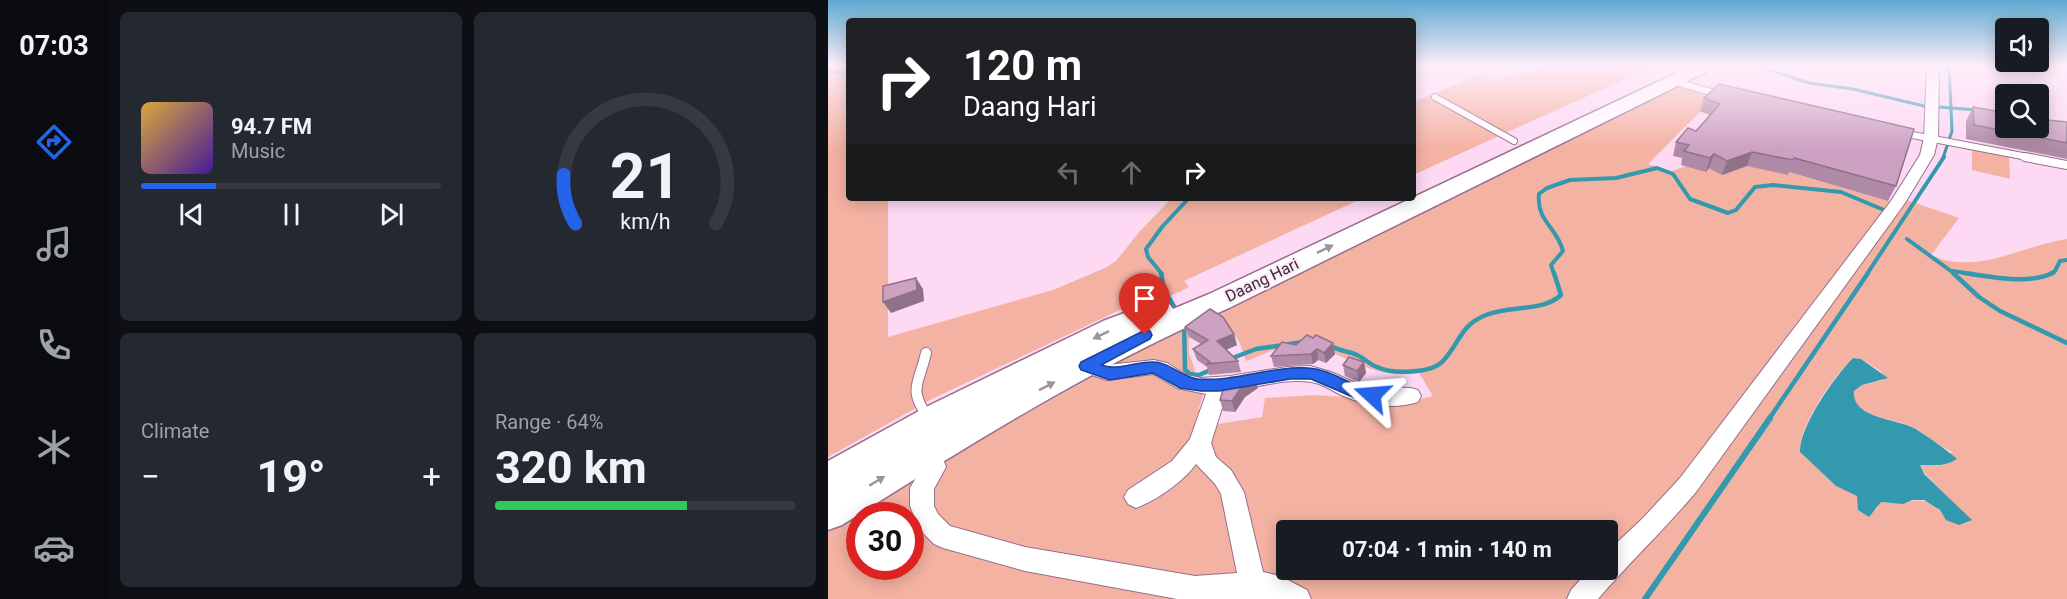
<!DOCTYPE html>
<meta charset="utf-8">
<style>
body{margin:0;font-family:Roboto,sans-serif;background:#242831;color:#f1f3f6;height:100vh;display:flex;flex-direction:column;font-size:22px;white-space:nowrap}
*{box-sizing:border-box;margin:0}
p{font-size:20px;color:#9ea1a6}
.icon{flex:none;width:33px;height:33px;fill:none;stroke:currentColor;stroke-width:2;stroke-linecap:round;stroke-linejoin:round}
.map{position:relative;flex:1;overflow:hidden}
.drawer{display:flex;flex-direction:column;gap:12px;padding:12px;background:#0d0f14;width:720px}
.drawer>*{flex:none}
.guide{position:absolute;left:18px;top:18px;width:570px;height:183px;border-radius:6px;box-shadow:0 3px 15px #0003;background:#202124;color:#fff;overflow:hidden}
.controls{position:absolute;left:1167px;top:18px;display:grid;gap:12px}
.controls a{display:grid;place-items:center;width:54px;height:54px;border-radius:6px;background:#171b24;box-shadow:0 3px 15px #0003;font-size:30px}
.speed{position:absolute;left:18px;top:502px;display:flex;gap:12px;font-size:30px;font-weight:700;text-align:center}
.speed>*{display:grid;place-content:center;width:78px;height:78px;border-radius:50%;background:#171b24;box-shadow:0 3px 15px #0003;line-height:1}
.speed .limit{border:9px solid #d22;background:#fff;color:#111}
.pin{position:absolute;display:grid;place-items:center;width:51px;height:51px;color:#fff;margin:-62px -26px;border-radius:50% 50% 50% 0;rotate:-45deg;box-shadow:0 0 6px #0007}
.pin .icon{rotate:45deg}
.me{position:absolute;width:66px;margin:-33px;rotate:289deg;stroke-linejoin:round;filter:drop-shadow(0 0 4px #0008)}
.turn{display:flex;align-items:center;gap:21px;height:126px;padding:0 18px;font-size:27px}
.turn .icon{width:78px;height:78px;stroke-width:2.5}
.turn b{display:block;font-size:42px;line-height:51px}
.lanes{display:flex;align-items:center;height:57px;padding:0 18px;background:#0003;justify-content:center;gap:30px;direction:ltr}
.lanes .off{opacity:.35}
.big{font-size:45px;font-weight:700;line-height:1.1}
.drawer .widget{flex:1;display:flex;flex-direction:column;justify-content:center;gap:9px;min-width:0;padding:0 21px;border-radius:9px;background:#242831}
.drawer .dial{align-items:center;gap:0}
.dial svg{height:156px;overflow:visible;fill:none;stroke:#363941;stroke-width:7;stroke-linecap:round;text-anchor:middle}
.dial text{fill:#f1f3f6;stroke:none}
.song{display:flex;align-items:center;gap:18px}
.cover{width:72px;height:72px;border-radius:9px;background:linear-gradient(135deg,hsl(40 70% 55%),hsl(260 70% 35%))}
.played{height:6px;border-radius:3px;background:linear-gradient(90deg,#2563eb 25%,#363941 25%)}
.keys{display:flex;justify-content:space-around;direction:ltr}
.heat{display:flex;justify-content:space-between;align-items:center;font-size:33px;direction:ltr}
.charge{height:9px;border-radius:4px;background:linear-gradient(90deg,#34c759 64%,#363941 0)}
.drawer .tiles{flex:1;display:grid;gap:12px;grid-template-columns:repeat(2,1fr)}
.trip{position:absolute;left:448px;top:520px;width:342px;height:60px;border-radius:6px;background:#171b24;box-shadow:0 3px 15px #0003;font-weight:700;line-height:60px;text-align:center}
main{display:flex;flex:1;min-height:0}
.dock{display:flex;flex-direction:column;width:108px;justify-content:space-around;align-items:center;background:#090b0e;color:#9ea1a6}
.dock .icon{width:42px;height:42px}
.dock .selected{color:#2563eb}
.dock b{font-size:27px;color:#f1f3f6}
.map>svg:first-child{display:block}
</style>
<main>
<nav class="dock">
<b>07:03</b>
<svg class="icon selected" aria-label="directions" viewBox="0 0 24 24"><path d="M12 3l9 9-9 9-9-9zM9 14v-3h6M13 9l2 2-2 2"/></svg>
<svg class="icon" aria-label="music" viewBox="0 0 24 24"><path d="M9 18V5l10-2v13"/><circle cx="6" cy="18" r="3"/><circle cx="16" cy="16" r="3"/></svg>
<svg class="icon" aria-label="phone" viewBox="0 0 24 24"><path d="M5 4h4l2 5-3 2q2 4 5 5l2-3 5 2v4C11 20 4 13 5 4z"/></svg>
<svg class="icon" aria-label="climate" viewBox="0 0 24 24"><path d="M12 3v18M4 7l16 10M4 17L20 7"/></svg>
<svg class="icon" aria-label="car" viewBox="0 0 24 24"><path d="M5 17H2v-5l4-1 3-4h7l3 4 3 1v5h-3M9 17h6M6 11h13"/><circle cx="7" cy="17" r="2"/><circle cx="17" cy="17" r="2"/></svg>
</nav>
<section class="drawer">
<div class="tiles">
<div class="widget">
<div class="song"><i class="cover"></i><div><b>94.7 FM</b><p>Music</p></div></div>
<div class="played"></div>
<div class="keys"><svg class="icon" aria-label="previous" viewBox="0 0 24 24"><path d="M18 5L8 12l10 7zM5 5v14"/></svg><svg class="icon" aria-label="pause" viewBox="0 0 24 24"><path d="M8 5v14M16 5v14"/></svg><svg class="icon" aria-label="next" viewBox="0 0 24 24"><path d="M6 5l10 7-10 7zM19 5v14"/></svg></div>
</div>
<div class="widget dial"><svg viewBox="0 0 100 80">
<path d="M14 69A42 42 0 1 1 86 69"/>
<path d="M14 69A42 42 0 0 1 8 44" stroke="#2563eb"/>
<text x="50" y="56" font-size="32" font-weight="700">21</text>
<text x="50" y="72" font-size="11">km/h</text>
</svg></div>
<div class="widget"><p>Climate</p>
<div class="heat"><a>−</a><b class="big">19°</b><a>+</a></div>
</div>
<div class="widget"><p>Range · 64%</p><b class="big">320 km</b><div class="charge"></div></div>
</div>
</section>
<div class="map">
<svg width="1239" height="599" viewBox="0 0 1239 599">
<rect width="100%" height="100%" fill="#fdd9f4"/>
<g fill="#f4b2a2" fill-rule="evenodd">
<path d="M0,65H21V198H60V337L225,290L277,268L288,261L312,231L344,198H535L356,281L361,287L321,306L315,299L104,399L0,457Z"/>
<path d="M723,65H828L585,175V102L652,75L663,80Z"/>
<path d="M850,86L886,98L820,164L844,171L895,153L1064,202L870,460L780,556V531H459V570H765L739,599H0V532L100,468L284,366L321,339L393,303L439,290ZM403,331L411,341L418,361C439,353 467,339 490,343C497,345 503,352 510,355C538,369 559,377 591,373L605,396L585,401L485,395L437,398L434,417L371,427V408L376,392L358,389L367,370L361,353V332ZM32,516H82V567H32Z"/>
<path d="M1144,149L1181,157L1182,179L1144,170Z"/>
<path d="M1076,199L1131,218L1103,255C1148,276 1193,246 1239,239V599H770ZM1025,358L1033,359L1054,372L1055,380L1034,385L1026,391C1023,419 1071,418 1089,429C1101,437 1110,446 1124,452L1109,466L1091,464L1096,473L1143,520H1119C1098,488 1083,506 1052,502L1048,510L1030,496L1008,486L972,452C970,427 1006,375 1025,358Z"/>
</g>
<path fill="#3299ae" d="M1025,358L1033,359L1060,378L1034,385L1026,391C1023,418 1069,419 1086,428C1092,431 1126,455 1129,459C1116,467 1106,465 1092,465L1096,474L1144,520L1131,525L1118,520L1112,510L1096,500H1084L1075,504L1053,502L1041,517L1030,510L1029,496L1008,486L972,452C971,427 1007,376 1025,358Z"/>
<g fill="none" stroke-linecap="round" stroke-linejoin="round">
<g stroke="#3299ae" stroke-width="3">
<path d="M927,65L981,83L1025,89L1096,106"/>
<path d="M0,67L3,65"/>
<path d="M0,71L21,73"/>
<path d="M1112,107L1148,110"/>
<path d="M1115,158L1124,131L1121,65"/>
</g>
<g stroke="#3299ae" stroke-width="4">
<path d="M1079,239L1127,274"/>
<path d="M1124,271L1145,274"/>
<path d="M334,274L320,257L318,249L334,227L361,198"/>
<path d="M726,274L723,265L735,251C729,227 708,221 711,194L719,188L742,180L788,178L829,168L845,174L862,199L900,213L908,210L927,187L945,185L1013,192L1056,210"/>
<path d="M1039,274L1116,157"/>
<path d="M1222,274L1227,271L1232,261L1239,260"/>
</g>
<g stroke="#3299ae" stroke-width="4.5">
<path d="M333,273L336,290L350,313"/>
<path d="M1125,273L1151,297L1172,311L1239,343"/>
<path d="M1136,273C1164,277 1199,285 1225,273"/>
<path d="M356,323L357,370L362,374L371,375L385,369"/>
<path d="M503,346C511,351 521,351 529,355C536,358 541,364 549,367C564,374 603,374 615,361C632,343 632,325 658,315C682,305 715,312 733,295L726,273"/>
<path d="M402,359L428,349L475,342"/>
<path d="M941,419L1040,273"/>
</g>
<path stroke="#3299ae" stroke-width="6" d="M817,599L942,418"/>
<defs>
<g id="service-far2">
<path d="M845,81L893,95"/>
<path d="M607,97L686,141"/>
<path d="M1074,133L1205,158"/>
</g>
<path id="service-far1" d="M1197,157L1239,165"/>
<path id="service" d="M98,353C91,385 79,388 101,419"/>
<g id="minor">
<path d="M1099,65H1111L1110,138L1106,155L1077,203L868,492C837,529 801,563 770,599H739L743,590L761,570H780V551L815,518L852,478L1063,201L1092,155L1096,138Z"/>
<path d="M259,359L279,365L326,360L339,363L358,375L373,378L402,376L459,367L482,366L503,372L534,386L583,388L590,390L593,396L590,402C566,410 535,405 513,395C503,390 493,383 483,382C455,378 427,388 399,392L383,443L388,457L403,470L416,492L435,572L452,576L479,590L483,599H349L197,571L115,548L106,544L92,530L82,506V488L95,466L87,452L90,445C106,440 114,453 118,467L106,489V506L110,514L122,526L197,547L367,576L409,573L393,494L387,484L368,464C355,482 329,500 308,508L300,504L296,497L300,490L344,461L362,439L378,394L349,388L325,374L279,380L252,371L249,366L252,361Z"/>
</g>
<path id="primary" d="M865,65H887L884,69L401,308C265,367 139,446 14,525L0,530V461L100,406L275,321L331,300L341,303L345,309L381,294Z"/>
</defs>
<use href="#service-far2" stroke="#976e8e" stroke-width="8"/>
<use href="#service-far1" stroke="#976e8e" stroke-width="10"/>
<use href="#service" stroke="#976e8e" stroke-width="12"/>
<use href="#minor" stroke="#976e8e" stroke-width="2"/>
<use href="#primary" stroke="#976e8e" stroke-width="3"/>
<use href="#service-far2" stroke="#fff" stroke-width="6"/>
<use href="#service-far1" stroke="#fff" stroke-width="8"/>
<use href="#service" stroke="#fff" stroke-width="10"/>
<use href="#minor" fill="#fff" fill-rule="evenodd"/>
<use href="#primary" fill="#fff" fill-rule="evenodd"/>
</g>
<g fill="#af8aa7">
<path d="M891,84L1068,186L1060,201L961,172L960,175L919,166L894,175L881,168L878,172L853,165L854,158L845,156L848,142L868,131L882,115L872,111L876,98Z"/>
<path d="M1145,107L1171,112L1172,110H1178V128L1239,122V159L1138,139V121Z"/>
<path d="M357,327L409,345L398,350L410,361L413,372L381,375L379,367L369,360L365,349L373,344L361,337Z"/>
<path d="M479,335L507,354L498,363L490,360L485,364L446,367L443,356L468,345Z"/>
<path d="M536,362L538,373L531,382L517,376L515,365Z"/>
<path d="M430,388L417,397L407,412L395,411L392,400Z"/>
</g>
<g fill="#8f7188">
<path d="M924,152L919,166L894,175L899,161Z"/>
<path d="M886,154L881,168L878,172L882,158Z"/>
<path d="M88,278L95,289L96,301L63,313L55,302Z"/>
<path d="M406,334L409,345L393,352L389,341Z"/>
<path d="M505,343L507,354L498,363L496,353Z"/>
<path d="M489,349L490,360L485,364L483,354Z"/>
<path d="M536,362L538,373L531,382L529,371Z"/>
<path d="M427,378L430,388L417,397L407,412L404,401L414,386Z"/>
</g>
<g fill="#cca1c2" stroke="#8f7188" stroke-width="1.5">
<path d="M891,84L1086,129L1068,186L966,158L965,160L924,152L899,161L886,154L882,158L856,151L861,145L848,142L860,128L868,131L892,104L876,98Z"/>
<path d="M1145,107L1174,112L1172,110H1178V128H1210V119L1239,122V143L1146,125Z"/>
<path d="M88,278L89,290L55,302V286Z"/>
<path d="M382,309L395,317L406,334L389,341L410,361L378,364L382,362L365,349L380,340L357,327Z"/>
<path d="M479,335L485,338L488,335L505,343L496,353L489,349L483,354L443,356L454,342L468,345Z"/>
<path d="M521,357L536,362L529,371L515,365Z"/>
<path d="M427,378L414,386L404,401L392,400L397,383Z"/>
</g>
<defs><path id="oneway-solid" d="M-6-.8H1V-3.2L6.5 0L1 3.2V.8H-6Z" transform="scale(1.5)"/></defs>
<g fill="#9d949b">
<use href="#oneway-solid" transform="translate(497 249) rotate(-26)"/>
<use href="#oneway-solid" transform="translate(273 335) rotate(154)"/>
<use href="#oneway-solid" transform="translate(219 386) rotate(-27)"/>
<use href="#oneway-solid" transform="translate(49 481) rotate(-31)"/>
</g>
<linearGradient id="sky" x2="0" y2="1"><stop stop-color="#5fa9d1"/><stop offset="0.44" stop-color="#feeefa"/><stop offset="1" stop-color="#feeefa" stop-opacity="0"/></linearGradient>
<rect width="1239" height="149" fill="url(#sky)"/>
<path fill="#2563eb" stroke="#184099" stroke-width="1.5" d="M317,330L322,331L324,335L322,339L273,365C290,371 306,362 323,362C341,361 353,377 370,379C407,382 443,366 480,368C499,369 515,380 532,387C538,389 544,389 550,391L552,395L550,400L544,401L532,400L483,379H462L391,391H373L352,388L325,373L282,380L253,370L251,366L253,362Z"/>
<g text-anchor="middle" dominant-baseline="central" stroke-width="4.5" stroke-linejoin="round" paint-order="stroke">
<g font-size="16" fill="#3b2a37" stroke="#ffecfa">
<text transform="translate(434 280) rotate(-26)">Daang Hari</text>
</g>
</g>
</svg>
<div class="controls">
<a><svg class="icon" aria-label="sound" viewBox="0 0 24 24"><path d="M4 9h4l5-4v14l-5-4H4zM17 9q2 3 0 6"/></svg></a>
<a><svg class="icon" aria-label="search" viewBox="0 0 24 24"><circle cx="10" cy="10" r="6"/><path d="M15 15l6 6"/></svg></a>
</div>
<div class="speed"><div class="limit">30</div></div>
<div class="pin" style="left:317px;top:335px;background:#d93025"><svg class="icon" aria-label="arrive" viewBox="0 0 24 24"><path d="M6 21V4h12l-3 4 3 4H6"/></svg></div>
<svg class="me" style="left:544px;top:395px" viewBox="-20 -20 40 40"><path d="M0-17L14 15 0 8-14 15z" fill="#2563eb" stroke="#fff" stroke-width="4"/></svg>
<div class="trip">07:04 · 1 min · 140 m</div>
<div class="guide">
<div class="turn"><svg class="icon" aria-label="right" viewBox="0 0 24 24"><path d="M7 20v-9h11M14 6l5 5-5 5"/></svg><div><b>120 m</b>Daang Hari</div></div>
<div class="lanes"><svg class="icon off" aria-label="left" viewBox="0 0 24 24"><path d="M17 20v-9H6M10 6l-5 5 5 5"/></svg><svg class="icon off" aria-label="ahead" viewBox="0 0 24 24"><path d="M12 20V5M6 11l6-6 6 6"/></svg><svg class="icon" aria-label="right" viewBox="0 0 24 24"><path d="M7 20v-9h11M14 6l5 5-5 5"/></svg></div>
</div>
</div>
</main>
